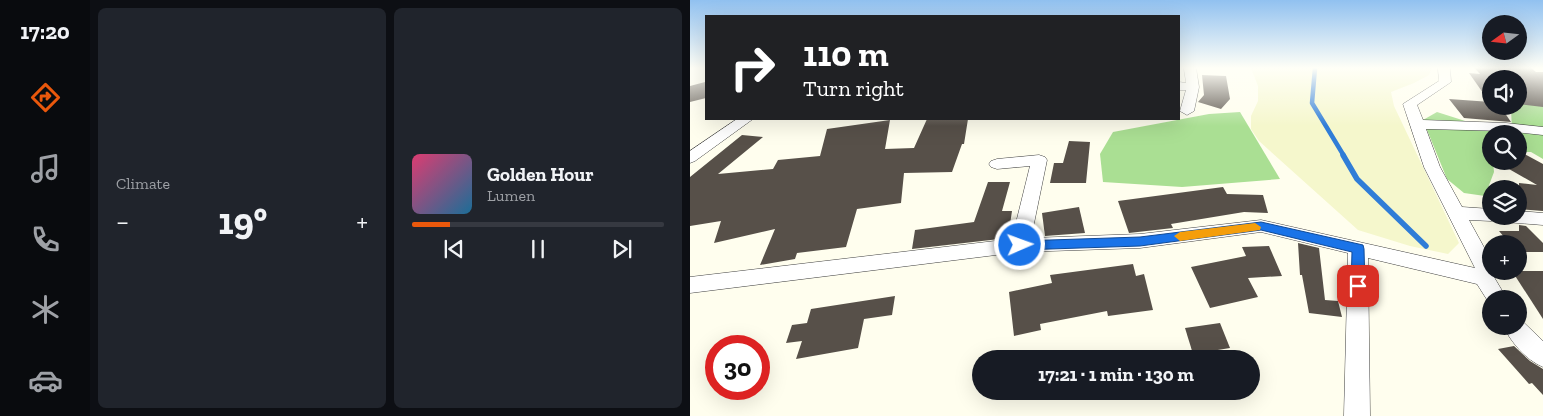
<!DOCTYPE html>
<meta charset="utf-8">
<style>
body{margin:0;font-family:"Zilla Slab",serif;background:#20242c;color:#f1f3f6;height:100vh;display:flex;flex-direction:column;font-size:19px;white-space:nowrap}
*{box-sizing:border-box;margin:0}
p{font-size:16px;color:#9ea1a6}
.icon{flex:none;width:28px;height:28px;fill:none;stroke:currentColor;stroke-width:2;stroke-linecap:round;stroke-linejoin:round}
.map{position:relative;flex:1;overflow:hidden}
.drawer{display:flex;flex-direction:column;gap:8px;padding:8px;background:#0d0f14;width:600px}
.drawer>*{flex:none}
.guide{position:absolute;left:15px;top:15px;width:475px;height:105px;border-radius:0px;box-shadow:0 5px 20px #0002;background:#202124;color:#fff;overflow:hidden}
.needle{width:32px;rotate:255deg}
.buttons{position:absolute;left:792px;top:15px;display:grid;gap:10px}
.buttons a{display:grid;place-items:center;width:45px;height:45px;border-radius:50%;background:#171b24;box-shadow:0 5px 20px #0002;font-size:25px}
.speed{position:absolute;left:15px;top:335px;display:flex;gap:10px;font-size:25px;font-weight:700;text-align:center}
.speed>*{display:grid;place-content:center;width:65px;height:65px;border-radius:50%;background:#171b24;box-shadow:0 5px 20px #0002;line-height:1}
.speed .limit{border:8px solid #d22;background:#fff;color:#111}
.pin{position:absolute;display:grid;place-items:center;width:42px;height:42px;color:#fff;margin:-21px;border-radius:10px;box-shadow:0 2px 8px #0006}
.me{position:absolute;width:55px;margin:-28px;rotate:88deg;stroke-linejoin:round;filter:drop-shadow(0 0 4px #0008)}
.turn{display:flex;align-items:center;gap:18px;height:105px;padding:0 15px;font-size:22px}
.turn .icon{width:65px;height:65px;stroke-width:2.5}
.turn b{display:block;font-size:35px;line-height:42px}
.big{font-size:38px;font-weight:800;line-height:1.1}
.drawer .tile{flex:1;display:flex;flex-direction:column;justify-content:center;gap:8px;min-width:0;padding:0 18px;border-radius:8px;background:#20242c}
.song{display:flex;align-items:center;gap:15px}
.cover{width:60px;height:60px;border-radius:8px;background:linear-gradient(135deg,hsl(340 70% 55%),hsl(200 70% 35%))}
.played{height:5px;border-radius:2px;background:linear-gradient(90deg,#ea580c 15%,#363941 15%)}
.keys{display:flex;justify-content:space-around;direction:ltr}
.heat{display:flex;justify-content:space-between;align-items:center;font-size:28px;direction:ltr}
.drawer .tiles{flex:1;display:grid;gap:8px;grid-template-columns:repeat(2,1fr)}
.trip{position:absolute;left:282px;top:350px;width:288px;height:50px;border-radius:25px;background:#171b24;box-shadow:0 5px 20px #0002;font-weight:800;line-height:50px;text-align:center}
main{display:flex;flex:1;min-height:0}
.tabs{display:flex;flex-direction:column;width:90px;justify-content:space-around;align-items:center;background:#090b0e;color:#9ea1a6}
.tabs .icon{width:35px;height:35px}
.tabs .active{color:#ea580c}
.tabs b{font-size:22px;color:#f1f3f6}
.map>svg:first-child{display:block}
</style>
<main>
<nav class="tabs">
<b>17:20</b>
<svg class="icon active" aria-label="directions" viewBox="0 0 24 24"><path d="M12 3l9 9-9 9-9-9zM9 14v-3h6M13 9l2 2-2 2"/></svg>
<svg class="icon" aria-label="music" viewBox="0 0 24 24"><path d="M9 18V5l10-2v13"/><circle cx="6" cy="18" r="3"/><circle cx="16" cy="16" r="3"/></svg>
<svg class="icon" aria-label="phone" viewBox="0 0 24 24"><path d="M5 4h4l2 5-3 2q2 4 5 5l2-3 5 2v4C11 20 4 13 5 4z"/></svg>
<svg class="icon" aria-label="climate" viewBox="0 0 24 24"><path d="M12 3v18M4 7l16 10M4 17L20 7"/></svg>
<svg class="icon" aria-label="car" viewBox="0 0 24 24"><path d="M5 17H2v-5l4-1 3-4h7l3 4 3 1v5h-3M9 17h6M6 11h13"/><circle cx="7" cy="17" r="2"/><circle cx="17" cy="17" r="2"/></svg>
</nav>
<section class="drawer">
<div class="tiles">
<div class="tile"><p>Climate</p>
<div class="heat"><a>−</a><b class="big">19°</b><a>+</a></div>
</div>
<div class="tile">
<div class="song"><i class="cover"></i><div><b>Golden Hour</b><p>Lumen</p></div></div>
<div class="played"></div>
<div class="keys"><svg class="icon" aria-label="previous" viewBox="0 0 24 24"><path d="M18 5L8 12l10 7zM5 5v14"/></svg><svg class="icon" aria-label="pause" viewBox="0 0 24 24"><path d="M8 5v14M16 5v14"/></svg><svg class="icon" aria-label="next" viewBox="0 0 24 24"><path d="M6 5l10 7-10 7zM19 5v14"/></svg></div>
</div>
</div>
</section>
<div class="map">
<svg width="853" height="416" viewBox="0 0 853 416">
<rect width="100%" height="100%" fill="#fffeee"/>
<path fill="#f5f7cc" d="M561,68H742L739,75L724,83L701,92L704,106L769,243L758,254L720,246L668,230L569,141L561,129V116L568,101V86Z"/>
<g fill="#aadf93">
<path d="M839,89L853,91V159L841,152H829V134H801V161H803L804,172L795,196L774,193L757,179L733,120L747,112L794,127L822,130L821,109L822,106H829V93Z"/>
<path d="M550,112L590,179L492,187L413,182L410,154L423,132L519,114Z"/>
</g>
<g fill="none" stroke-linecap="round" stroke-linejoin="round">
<path stroke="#307dd7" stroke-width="4.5" d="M625,68L622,103L654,156"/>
<path stroke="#307dd7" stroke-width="5.5" d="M653,155L667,179L736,246"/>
</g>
<g fill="#575049">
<path d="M785,68H841L846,72H853V107L829,104V79H801V101L798,100L779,73L790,74Z"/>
<path d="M512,75L536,76L540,99L531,109L508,102L514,95Z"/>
<path d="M15,82L16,98L0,102V86Z"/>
<path d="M759,99L801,102V106H810L821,122L774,118Z"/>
<path d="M237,119H278L274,144H272L262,172L214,173L211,203L167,209L156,247L107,253L105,259L70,265L85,229L24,243L31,221L0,226V177L52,135L73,137L28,174L83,169L88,160L130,156L137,129L200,120L195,149L224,148Z"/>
<path d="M379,141L400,142L396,183H360L364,163H373Z"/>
<path d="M829,151L853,164V211L829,209V183L847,185L805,161H829Z"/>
<path d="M298,182H320L312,211H322L318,238L222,249L225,230L284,222Z"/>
<path d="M533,187L537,194L573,195L578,213L554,212L481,224L483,228L439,233L428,201Z"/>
<path d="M389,207L395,233L355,236L352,213Z"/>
<path d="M829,225L836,226L853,243V252H829V244H820L809,231H829Z"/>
<path d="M608,243L629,248L635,300L648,301L652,317L619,313L612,275H610Z"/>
<path d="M579,246L592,276L558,278L568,297L520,308L501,267L556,256L552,247Z"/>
<path d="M443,264L446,276L454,274L463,310L418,316L417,311L350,324L351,330L324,336L319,292L362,283L360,275Z"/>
<path d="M822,271H853V319Z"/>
<path d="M205,296L202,315L174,319L168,348L106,359L112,341L96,343L102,325L117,323L121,309Z"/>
<path d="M530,323L540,348L503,354L495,328Z"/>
<path d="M824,346L840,361L853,369V395L842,383L839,384L808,349Z"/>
</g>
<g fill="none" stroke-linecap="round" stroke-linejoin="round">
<defs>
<g id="street">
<path d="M494,68H506L509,87L504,111L497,115L490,111L496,90H489V82L496,83Z"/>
<path d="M748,68H760L761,82L727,105L733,120L816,123L853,127V135L816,131L736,129L750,167L772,207L801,209V216H829V211L853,213V225L815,222L808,219L801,221L779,220L801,260V271H807L804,277L817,299H801V306L787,284L678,258L680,416H654L658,253L571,232L450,248L330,252L0,293V277L322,239L340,166L307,169L301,167L299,164L301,161L307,159L349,155L355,157L357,160L341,238L450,234L571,220L785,268L734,167L713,104L749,81Z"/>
<path d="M47,119H63L5,161L0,163V151Z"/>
<path d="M829,318L853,341V367C836,360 821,342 813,326H829Z"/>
</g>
</defs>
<use href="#street" stroke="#414141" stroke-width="1"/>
<use href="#street" fill="#fff" fill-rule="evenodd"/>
</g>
<linearGradient id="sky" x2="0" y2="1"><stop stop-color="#91c1f0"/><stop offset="0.54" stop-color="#fffff7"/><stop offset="1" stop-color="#fffff7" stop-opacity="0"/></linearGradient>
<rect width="853" height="126" fill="url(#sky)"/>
<path fill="#1a73e8" stroke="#114b97" d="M571,222L673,245L674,249L675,286L673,290L668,291L663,290L661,286L662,252L571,230L450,246L330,250L326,248L324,245L326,242L330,241L450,237Z"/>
<path fill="#f59e0b" d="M565,223L571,227L570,230L490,241L484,236L490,232Z"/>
</svg>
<div class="buttons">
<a><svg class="needle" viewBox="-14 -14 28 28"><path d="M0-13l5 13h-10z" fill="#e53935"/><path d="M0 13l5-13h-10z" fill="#9ea1a6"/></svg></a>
<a><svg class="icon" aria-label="sound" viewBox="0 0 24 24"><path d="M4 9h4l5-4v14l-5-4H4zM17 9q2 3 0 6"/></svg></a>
<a><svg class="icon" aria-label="search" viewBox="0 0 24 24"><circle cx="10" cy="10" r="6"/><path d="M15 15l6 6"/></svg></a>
<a><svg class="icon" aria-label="layers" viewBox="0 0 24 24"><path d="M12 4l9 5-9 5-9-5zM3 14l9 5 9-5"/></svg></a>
<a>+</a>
<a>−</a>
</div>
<div class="speed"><div class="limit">30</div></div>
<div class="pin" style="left:668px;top:286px;background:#d93025"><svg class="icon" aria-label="arrive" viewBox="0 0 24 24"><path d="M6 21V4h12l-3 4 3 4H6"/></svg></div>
<svg class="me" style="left:330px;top:245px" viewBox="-20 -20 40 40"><circle r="17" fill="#1a73e8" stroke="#fff" stroke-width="3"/><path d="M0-11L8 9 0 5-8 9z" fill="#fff"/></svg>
<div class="trip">17:21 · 1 min · 130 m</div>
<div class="guide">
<div class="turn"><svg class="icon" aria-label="right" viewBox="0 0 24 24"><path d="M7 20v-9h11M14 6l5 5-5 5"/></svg><div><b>110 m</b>Turn right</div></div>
</div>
</div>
</main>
